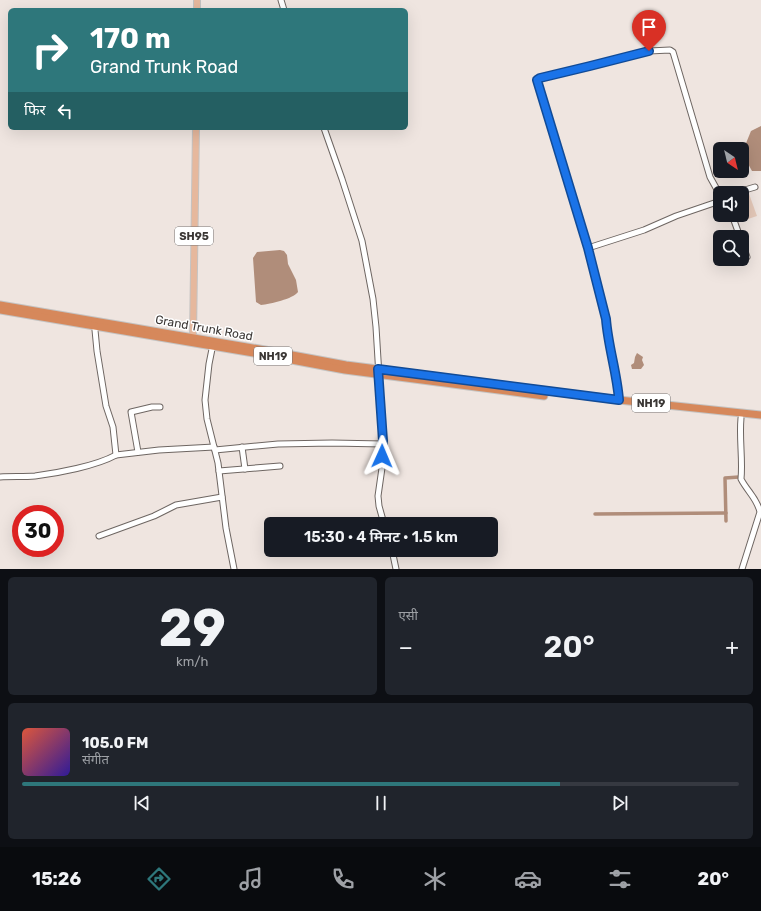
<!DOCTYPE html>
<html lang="hi">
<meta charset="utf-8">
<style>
body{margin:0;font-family:Rubik,"Noto Sans Devanagari",sans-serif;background:#20242c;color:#f1f3f6;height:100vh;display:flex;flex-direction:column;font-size:15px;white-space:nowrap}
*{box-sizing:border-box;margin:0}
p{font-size:13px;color:#9ea1a6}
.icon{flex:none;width:22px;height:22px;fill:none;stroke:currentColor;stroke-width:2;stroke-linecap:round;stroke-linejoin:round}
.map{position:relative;height:569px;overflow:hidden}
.drawer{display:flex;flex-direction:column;gap:8px;padding:8px;background:#0d0f14;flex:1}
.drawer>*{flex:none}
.guide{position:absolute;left:8px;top:8px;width:400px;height:122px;border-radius:6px;box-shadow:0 4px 16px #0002;background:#2e777b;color:#fff;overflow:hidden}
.needle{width:26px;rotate:145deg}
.tools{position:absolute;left:713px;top:142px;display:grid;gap:8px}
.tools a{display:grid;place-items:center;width:36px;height:36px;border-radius:6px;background:#171b24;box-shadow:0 4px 16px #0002;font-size:20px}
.speed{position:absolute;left:12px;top:505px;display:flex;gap:8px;font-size:20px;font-weight:700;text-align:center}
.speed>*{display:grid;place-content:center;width:52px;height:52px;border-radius:50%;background:#171b24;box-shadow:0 4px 16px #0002;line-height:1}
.speed .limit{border:6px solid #d22;background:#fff;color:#111}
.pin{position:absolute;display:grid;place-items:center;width:34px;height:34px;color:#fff;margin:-41px -17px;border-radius:50% 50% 50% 0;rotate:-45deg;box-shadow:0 0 4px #0007}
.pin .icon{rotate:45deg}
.me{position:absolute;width:44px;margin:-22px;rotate:1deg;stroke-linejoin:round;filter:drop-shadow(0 0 3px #0008)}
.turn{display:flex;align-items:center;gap:14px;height:84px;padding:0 16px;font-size:18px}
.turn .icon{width:52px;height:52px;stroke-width:2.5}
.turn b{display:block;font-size:28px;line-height:34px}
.then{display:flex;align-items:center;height:38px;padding:0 16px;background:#0003;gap:8px;font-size:15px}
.big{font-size:30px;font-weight:600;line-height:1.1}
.drawer .card{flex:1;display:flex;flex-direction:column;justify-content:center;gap:6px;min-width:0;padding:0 14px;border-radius:6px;background:#20242c}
.drawer .dial{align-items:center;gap:0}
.dial b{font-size:52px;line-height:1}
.song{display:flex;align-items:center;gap:12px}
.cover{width:48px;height:48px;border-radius:6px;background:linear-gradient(135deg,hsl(10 70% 55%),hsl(250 70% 35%))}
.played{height:4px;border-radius:2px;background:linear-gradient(90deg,#2e777b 75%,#363941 75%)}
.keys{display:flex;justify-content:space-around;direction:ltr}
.heat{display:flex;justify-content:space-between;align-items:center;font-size:22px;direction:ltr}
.drawer .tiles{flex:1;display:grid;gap:8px;grid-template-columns:1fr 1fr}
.card:last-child{grid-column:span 2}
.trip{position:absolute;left:264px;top:517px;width:234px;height:40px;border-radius:6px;background:#171b24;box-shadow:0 4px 16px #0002;font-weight:600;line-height:40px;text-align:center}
.tabs{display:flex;height:64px;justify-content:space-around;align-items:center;background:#090b0e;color:#9ea1a6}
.tabs .icon{width:28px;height:28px}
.tabs .selected{color:#2e777b}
.tabs b{font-size:18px;color:#f1f3f6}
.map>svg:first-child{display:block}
</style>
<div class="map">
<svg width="761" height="569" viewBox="0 0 761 569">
<rect width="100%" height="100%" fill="#efe5e0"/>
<path fill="#e5c9b9" d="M748,191L757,216L736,223L734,215H742V194Z"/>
<g fill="#b08d7a">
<path d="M761,126V171H752L742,153L751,131Z"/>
<path d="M280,250L284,251L287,255L288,264L296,280L298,292C293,299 270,304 261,305L256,302L253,258L257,252Z"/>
<path d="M637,353L643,357L642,360L644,365L641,369H632L631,365L634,363L635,357Z"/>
</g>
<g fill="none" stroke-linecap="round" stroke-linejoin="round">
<g stroke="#b08d7a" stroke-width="3.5">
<path d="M595,514L726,513"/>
<path d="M726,521L725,478L739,477"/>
</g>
<defs>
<g id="minor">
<path d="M281,0L284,10"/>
<path d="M324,128L342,179L362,241L373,299L376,327L383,441L382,468L378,496L379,506L384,524"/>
<path d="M735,193L755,187"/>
<path d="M732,215L740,237"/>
<path d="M742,242L747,257"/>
<path d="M588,248L644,230L676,216L720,201"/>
<path d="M96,323L95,330L97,351L106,406L113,427L116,455L159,450L214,447"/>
<path d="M213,344L209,364L205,400L207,419L218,463L226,528L234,569"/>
<path d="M619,400C617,373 608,346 606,319L588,248L538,82V79L649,51L670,50L673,52L710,177L720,195"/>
<path d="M741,418C739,439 743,459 741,479C747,491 757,498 760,512L742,569"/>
<path d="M242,447L245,469"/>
<path d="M215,450L278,444L332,443L383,444"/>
<path d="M138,452L131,412L152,407H160"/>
<path d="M219,471L280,466"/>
<path d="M0,477C11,476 23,477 35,476C58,473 96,466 116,455"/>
<path d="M99,536L154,516L176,505L222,497"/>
<path d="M392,550L396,569"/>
</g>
<g id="major">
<path d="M197,10V0"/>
<path d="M195,342L193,337L196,128"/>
</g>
<g id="highway">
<path d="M0,305L265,350L346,365L619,400L761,415"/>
<path d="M0,310L265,355L345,370L544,396"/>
</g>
</defs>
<use href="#minor" stroke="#6e6662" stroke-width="7"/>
<use href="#major" stroke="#c4c3c2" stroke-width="8"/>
<use href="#highway" stroke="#c4c3c2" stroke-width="9"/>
<use href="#minor" stroke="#fff" stroke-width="5"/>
<use href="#major" stroke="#e6b89d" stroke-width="6"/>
<use href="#highway" stroke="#d6885b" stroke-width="7"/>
</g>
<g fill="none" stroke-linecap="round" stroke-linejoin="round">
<defs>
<path id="route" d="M382,456L383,441L378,369L619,400C617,373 608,346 606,319L588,248L537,80L540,78L590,66L649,51"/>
</defs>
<use href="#route" stroke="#114b97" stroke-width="10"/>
<use href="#route" stroke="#1a73e8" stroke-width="7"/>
</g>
<g text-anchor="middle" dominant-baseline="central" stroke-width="3" stroke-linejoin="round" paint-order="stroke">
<g fill="#fff" stroke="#767372" stroke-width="1">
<rect x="175" y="227" width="38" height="18" rx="3"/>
<rect x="254" y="347" width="38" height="18" rx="3"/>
<rect x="632" y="394" width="38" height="18" rx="3"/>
</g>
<g font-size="11" font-weight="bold" fill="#3b3735">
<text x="194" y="236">SH95</text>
<text x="273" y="356">NH19</text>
<text x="651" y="403">NH19</text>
</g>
<g font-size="12" fill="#3b3735" stroke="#fff">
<text transform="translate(204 328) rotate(10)">Grand Trunk Road</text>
</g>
</g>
</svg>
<div class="tools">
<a><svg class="needle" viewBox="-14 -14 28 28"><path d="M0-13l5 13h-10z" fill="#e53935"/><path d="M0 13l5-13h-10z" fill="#9ea1a6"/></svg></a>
<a><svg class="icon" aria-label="sound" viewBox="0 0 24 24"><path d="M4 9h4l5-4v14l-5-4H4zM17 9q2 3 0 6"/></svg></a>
<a><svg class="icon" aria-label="search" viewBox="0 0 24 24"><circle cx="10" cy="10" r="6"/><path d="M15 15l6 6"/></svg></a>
</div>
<div class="speed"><div class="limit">30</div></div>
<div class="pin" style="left:649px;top:51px;background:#d93025"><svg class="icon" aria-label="arrive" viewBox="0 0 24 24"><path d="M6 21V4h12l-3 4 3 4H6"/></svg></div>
<svg class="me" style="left:382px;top:456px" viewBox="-20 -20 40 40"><path d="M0-17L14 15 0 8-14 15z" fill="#1a73e8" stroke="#fff" stroke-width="4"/></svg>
<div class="trip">15:30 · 4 मिनट · 1.5 km</div>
<div class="guide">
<div class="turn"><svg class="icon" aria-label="right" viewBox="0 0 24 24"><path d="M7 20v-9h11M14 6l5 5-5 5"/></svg><div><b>170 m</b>Grand Trunk Road</div></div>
<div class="then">फिर<svg class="icon" aria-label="left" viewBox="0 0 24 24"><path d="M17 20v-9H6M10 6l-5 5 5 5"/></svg></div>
</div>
</div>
<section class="drawer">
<div class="tiles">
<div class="card dial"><b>29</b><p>km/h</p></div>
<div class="card"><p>एसी</p>
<div class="heat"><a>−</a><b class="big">20°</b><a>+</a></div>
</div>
<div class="card">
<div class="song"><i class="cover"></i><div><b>105.0 FM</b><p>संगीत</p></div></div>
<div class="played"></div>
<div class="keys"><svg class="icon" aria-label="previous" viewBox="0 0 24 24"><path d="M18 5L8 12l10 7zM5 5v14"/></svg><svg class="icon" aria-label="pause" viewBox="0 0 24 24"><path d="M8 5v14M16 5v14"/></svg><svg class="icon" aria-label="next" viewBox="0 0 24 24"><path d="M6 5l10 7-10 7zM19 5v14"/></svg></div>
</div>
</div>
</section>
<nav class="tabs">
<b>15:26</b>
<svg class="icon selected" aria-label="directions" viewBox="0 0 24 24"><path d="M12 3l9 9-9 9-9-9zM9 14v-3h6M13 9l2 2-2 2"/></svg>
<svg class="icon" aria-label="music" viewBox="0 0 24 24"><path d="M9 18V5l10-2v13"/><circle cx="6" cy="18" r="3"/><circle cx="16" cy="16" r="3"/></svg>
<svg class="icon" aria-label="phone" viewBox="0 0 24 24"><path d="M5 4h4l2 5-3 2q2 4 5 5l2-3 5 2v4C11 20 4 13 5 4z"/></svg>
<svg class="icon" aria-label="climate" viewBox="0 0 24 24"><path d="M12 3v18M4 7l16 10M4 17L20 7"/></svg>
<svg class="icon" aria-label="car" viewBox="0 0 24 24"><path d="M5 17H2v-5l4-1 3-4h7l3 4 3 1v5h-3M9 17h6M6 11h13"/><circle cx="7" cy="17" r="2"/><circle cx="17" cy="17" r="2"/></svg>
<svg class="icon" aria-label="filters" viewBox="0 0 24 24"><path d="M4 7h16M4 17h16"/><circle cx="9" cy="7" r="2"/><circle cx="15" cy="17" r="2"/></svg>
<b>20°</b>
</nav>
